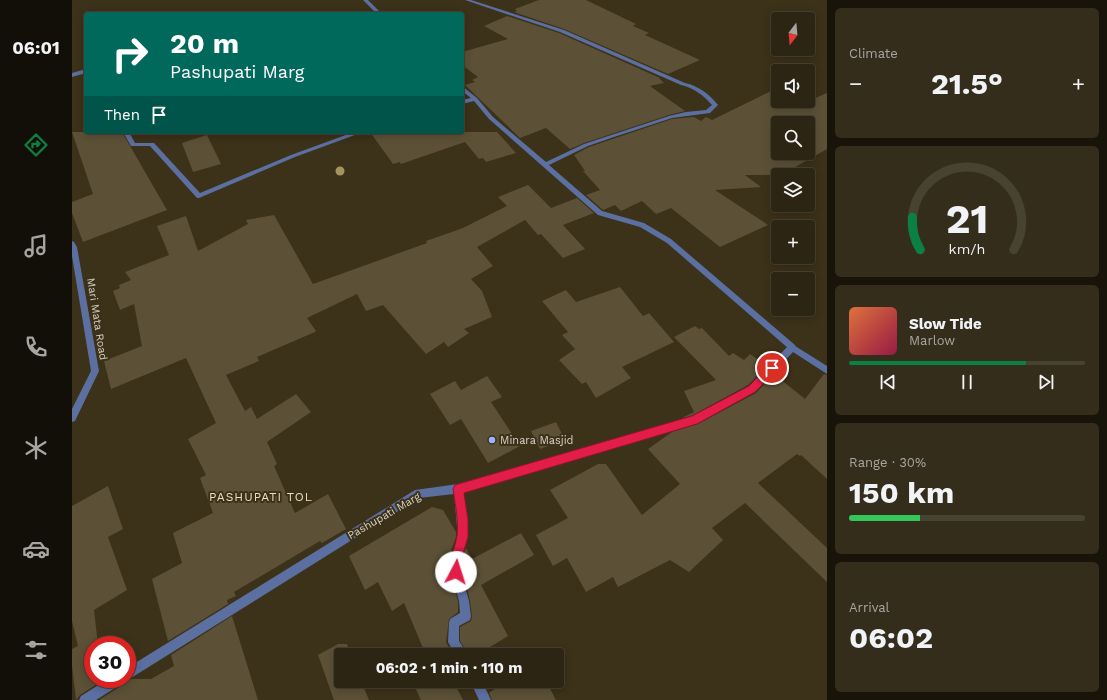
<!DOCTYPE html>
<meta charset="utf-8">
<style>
body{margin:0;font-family:"Work Sans",sans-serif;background:#352d1c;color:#f1f3f6;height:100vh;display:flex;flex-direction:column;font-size:15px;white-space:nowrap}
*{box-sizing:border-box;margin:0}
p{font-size:13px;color:#a7a5a0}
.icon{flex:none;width:22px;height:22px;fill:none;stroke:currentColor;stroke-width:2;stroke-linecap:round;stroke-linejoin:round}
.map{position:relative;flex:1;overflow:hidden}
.panel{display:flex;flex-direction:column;gap:8px;padding:8px;background:#19140a;width:280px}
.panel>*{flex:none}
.hud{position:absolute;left:12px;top:12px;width:380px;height:122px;border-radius:4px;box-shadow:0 2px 10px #0003,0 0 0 1px #484233;background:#00695c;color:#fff;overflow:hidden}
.needle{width:26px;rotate:196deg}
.fabs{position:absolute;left:699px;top:12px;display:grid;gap:8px}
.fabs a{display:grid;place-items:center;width:44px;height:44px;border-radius:4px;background:#2d2513;box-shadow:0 2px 10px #0003,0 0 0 1px #484233;font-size:20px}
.speed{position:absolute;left:12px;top:636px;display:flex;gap:8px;font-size:20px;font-weight:700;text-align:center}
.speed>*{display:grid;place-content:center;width:52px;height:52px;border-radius:50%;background:#2d2513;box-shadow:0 2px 10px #0003,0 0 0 1px #484233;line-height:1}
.speed .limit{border:6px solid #d22;background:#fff;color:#111}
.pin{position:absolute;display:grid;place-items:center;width:34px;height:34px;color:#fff;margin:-17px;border:2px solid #fff;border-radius:50%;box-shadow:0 1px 4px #0007}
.me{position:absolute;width:44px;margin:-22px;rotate:5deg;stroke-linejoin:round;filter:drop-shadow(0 0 3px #0008)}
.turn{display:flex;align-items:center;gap:14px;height:84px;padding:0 20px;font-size:18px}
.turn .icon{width:52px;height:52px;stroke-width:2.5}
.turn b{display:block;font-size:28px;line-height:34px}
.then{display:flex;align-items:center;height:38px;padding:0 20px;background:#0003;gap:8px;font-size:15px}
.big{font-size:30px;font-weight:700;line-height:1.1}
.panel .tile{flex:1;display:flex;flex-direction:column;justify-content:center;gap:6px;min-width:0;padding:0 14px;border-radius:6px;background:#352d1c}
.panel .dial{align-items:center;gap:0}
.dial svg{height:104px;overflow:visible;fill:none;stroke:#484233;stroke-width:7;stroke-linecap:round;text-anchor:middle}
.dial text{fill:#f1f3f6;stroke:none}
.song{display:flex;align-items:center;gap:12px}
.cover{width:48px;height:48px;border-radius:6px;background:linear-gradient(135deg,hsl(20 70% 55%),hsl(340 70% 35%))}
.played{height:4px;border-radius:2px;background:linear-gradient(90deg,#0b8043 75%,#484233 75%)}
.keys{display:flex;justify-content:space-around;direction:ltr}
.heat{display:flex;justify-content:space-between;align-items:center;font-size:22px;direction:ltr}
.charge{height:6px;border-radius:3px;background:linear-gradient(90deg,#34c759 30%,#484233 0)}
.trip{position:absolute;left:262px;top:648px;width:230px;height:40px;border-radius:4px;background:#2d2513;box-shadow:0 2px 10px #0003,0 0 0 1px #484233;font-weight:700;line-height:40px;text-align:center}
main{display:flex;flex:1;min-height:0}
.dock{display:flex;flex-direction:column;width:72px;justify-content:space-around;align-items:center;background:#120f08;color:#a7a5a0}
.dock .icon{width:28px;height:28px}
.dock .current{color:#0b8043}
.dock b{font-size:18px;color:#f1f3f6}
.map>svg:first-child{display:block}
</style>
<main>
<nav class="dock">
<b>06:01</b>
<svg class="icon current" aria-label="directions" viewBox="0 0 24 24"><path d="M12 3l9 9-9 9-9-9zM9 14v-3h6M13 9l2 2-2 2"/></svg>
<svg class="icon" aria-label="music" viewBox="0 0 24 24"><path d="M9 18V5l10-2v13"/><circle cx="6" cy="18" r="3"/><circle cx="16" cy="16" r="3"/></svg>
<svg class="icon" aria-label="phone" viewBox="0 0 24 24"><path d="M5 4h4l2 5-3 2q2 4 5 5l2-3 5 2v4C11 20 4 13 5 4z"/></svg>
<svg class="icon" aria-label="climate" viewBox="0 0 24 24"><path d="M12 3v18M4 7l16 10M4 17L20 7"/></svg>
<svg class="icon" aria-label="car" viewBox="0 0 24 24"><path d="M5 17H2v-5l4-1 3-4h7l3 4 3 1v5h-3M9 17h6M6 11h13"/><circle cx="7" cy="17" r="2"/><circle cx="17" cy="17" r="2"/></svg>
<svg class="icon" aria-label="filters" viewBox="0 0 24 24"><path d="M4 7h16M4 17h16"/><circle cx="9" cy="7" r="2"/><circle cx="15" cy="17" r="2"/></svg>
</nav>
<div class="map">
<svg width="755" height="700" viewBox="0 0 755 700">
<rect width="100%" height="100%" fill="#3c3119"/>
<g fill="#5c5137" fill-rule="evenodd">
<path d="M467,0H514L564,24L561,26L577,33L573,35L628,60L596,74L492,29L442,12L445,11L443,9Z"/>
<path d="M435,16L487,33L588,78H587L592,83L578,86L613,111L597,115L512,143L498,149L474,128L448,138L393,85L403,82L400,80L406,77L390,65V52L436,39L412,26Z"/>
<path d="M701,90L706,93V101H720L727,105L755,93V149L709,175H673L689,187L643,190L696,225L648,247L599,208L584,214L570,201L549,211L543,205L531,210L514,195L528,190L511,171H513L502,155L517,147L600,119L622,117L629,121L634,117L640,120ZM706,123H736V153H706Z"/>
<path d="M0,132H50L95,210L11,242L0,213V202L21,194Z"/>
<path d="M298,132H425L444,153L414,162L411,158L407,159L393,142L329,164L328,162L321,164Z"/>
<path d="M135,135L149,164L121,172L110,143Z"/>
<path d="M456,185L479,208L505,198L522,213L491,225L513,249L491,258L469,234L466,235L453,220L405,247L421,266L399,279L410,291L420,317L392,329L397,333L376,347L372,342L354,354L311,305L294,311L285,294L235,318L244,331L243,332L185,357L187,361L154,375L173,411L179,407L185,419L224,394L239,412L195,442L205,464L202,466L223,513L256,494L274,529L250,543L248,541L162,592L164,596L155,600L156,604L96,641L80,579L110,563L101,533L141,513L128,478L134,475L116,439L144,423L114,358L39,389L32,361L70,346L62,304L48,310L41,291L48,288L47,285L59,280L53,272L97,255L85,226L114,216L126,251L176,224L174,220L202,215L241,284L355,243L354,241L391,228L435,206L426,197Z"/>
<path d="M548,287L571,316L577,313L602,342L550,367L559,378L524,398L514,382L510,384L487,360L503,349L490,335L496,332L470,301L494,290L504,302Z"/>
<path d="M623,326L627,329L630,328L657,356L661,353L672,360L678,354L695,366L676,385L619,416L610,418L622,412L612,391L644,380L602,337Z"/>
<path d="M702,374L733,399L752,374L755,375V479L729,455L728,456L725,454L686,483L755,548V582L673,503L640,528L651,540L617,572L598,560L546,587L541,577L514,592L495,558L481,566L464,535L496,518L478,490L526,464H534L570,515L608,484L576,449L600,432L626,424L684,393Z"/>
<path d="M415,376L430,397L419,402L448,446L416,463L389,419L378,425L358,394L383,381L389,390Z"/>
<path d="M484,422L493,440L468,449L459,431Z"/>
<path d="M36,486L51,529L36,537L55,590L22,610L26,645H21V679H33L8,695L4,700L0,666V649L6,646L0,621V506Z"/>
<path d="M360,507L371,510L384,532V537L378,554V572L386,601V612L377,619L374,642L381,655H340L351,648L332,603L320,611L306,582L293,590L277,556Z"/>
<path d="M449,533L462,555L409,585L436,636L405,655H397L388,641V627L399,621L400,616L398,601L391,572V554L394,548L400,559Z"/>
<path d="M160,616L186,700H27L52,684L54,681L60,679H79L102,666L99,655Z"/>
<path d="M266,644H275L279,655H269V681H289L297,700H262L246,655Z"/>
<path d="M340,681H381L391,700H349Z"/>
<path d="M435,681H474L484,700H420L417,693Z"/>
</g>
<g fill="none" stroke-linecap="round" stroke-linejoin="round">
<g fill="#5b6fa1" fill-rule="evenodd">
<path d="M291,0H296L310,14H305Z"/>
<path d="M393,0H399L492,30L613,83C627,86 637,94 646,105L638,113L600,118L542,137L516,146L477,165L530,211L572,223L599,239L723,345L724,347L723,349H717L595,243L568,227L526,215L417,119L402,101L390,104V100L399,98L390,91V86L405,98L421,117L474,162L512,144L597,116L614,112L634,110L640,105C631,95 622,88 609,85L488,32Z"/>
<path d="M14,69V73L0,77V73Z"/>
<path d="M51,132H57L63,143H82L128,193L219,155L282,132H291L223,157L127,198H125L78,146H59Z"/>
</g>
<g fill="#5b6fa1" fill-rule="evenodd">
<path d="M0,241L2,242L5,247L27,371L3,421L0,422V409L19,371L0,256Z"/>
<path d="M720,344L755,366V374L721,352L683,392L625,423L391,492L396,537L390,554L389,572L397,601L399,616L398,620L387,626V641L396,655H383L376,642L377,623L378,619L388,613L387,601L379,572L380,554L386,537L382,494L347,498L59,678L55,680L53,679H55V668L343,490L386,484L620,417L677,386L717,345Z"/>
<path d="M36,679H53L51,683L24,700H7L9,696Z"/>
<path d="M398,681H410L419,700H407Z"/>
</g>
</g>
<circle fill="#a69160" cx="268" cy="171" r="4.5"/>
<path fill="#e11d48" stroke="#92132f" d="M700,364L704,365L705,368L704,371L683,392L625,424L392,493L396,520V537L391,554L388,577L384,578L380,577C375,563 383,549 385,536C387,521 383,504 381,489L383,485L620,416L677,386L697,365Z"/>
<circle fill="#98b5fd" stroke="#3c3119" stroke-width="1.5" cx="420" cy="440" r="4"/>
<g text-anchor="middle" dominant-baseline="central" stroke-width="4" stroke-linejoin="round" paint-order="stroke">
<g font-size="11" fill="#d7d1c3" stroke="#3c3119">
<text transform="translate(25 319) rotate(81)">Mari Mata Road</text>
<text transform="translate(312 516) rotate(-30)">Pashupati Marg</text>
</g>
<g font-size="11" fill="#d7d1c3" stroke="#3c3119" text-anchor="start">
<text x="428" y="440">Minara Masjid</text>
</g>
<g font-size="12" letter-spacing="1" fill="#ecdfc2" stroke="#3c3119">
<text x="189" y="497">PASHUPATI TOL</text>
</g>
</g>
</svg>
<div class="fabs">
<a><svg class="needle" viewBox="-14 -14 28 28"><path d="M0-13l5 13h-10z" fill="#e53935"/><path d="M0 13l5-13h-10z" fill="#a7a5a0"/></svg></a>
<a><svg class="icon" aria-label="sound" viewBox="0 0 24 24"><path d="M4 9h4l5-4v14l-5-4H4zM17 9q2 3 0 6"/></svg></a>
<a><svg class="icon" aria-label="search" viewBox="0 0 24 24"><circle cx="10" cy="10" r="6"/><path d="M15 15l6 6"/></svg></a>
<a><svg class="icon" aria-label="layers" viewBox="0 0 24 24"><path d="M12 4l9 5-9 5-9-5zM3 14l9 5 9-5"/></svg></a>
<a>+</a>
<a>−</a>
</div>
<div class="speed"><div class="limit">30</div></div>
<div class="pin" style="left:700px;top:368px;background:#d93025"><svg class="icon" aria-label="arrive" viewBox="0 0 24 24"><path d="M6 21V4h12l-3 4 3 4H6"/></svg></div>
<svg class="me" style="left:384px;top:572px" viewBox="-20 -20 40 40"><circle r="19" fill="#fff"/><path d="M0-13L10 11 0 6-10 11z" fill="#e11d48"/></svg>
<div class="trip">06:02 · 1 min · 110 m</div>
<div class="hud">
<div class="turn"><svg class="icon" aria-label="right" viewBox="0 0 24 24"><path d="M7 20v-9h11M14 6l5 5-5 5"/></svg><div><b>20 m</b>Pashupati Marg</div></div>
<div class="then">Then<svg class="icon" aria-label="arrive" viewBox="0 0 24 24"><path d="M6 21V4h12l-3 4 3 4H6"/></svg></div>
</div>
</div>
<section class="panel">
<div class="tile"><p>Climate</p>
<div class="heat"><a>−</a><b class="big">21.5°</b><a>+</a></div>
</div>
<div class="tile dial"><svg viewBox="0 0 100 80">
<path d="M14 69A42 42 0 1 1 86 69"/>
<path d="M14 69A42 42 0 0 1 8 44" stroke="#0b8043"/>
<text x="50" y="56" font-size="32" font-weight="700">21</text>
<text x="50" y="72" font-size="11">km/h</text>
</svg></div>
<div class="tile">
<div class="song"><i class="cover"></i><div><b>Slow Tide</b><p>Marlow</p></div></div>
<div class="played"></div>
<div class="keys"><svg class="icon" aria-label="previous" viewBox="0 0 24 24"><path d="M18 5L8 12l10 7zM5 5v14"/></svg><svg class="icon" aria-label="pause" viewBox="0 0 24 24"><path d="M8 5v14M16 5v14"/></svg><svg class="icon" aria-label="next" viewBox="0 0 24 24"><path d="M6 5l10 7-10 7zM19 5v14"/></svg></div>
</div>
<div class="tile"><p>Range · 30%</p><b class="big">150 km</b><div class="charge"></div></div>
<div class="tile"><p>Arrival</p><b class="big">06:02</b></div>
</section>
</main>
